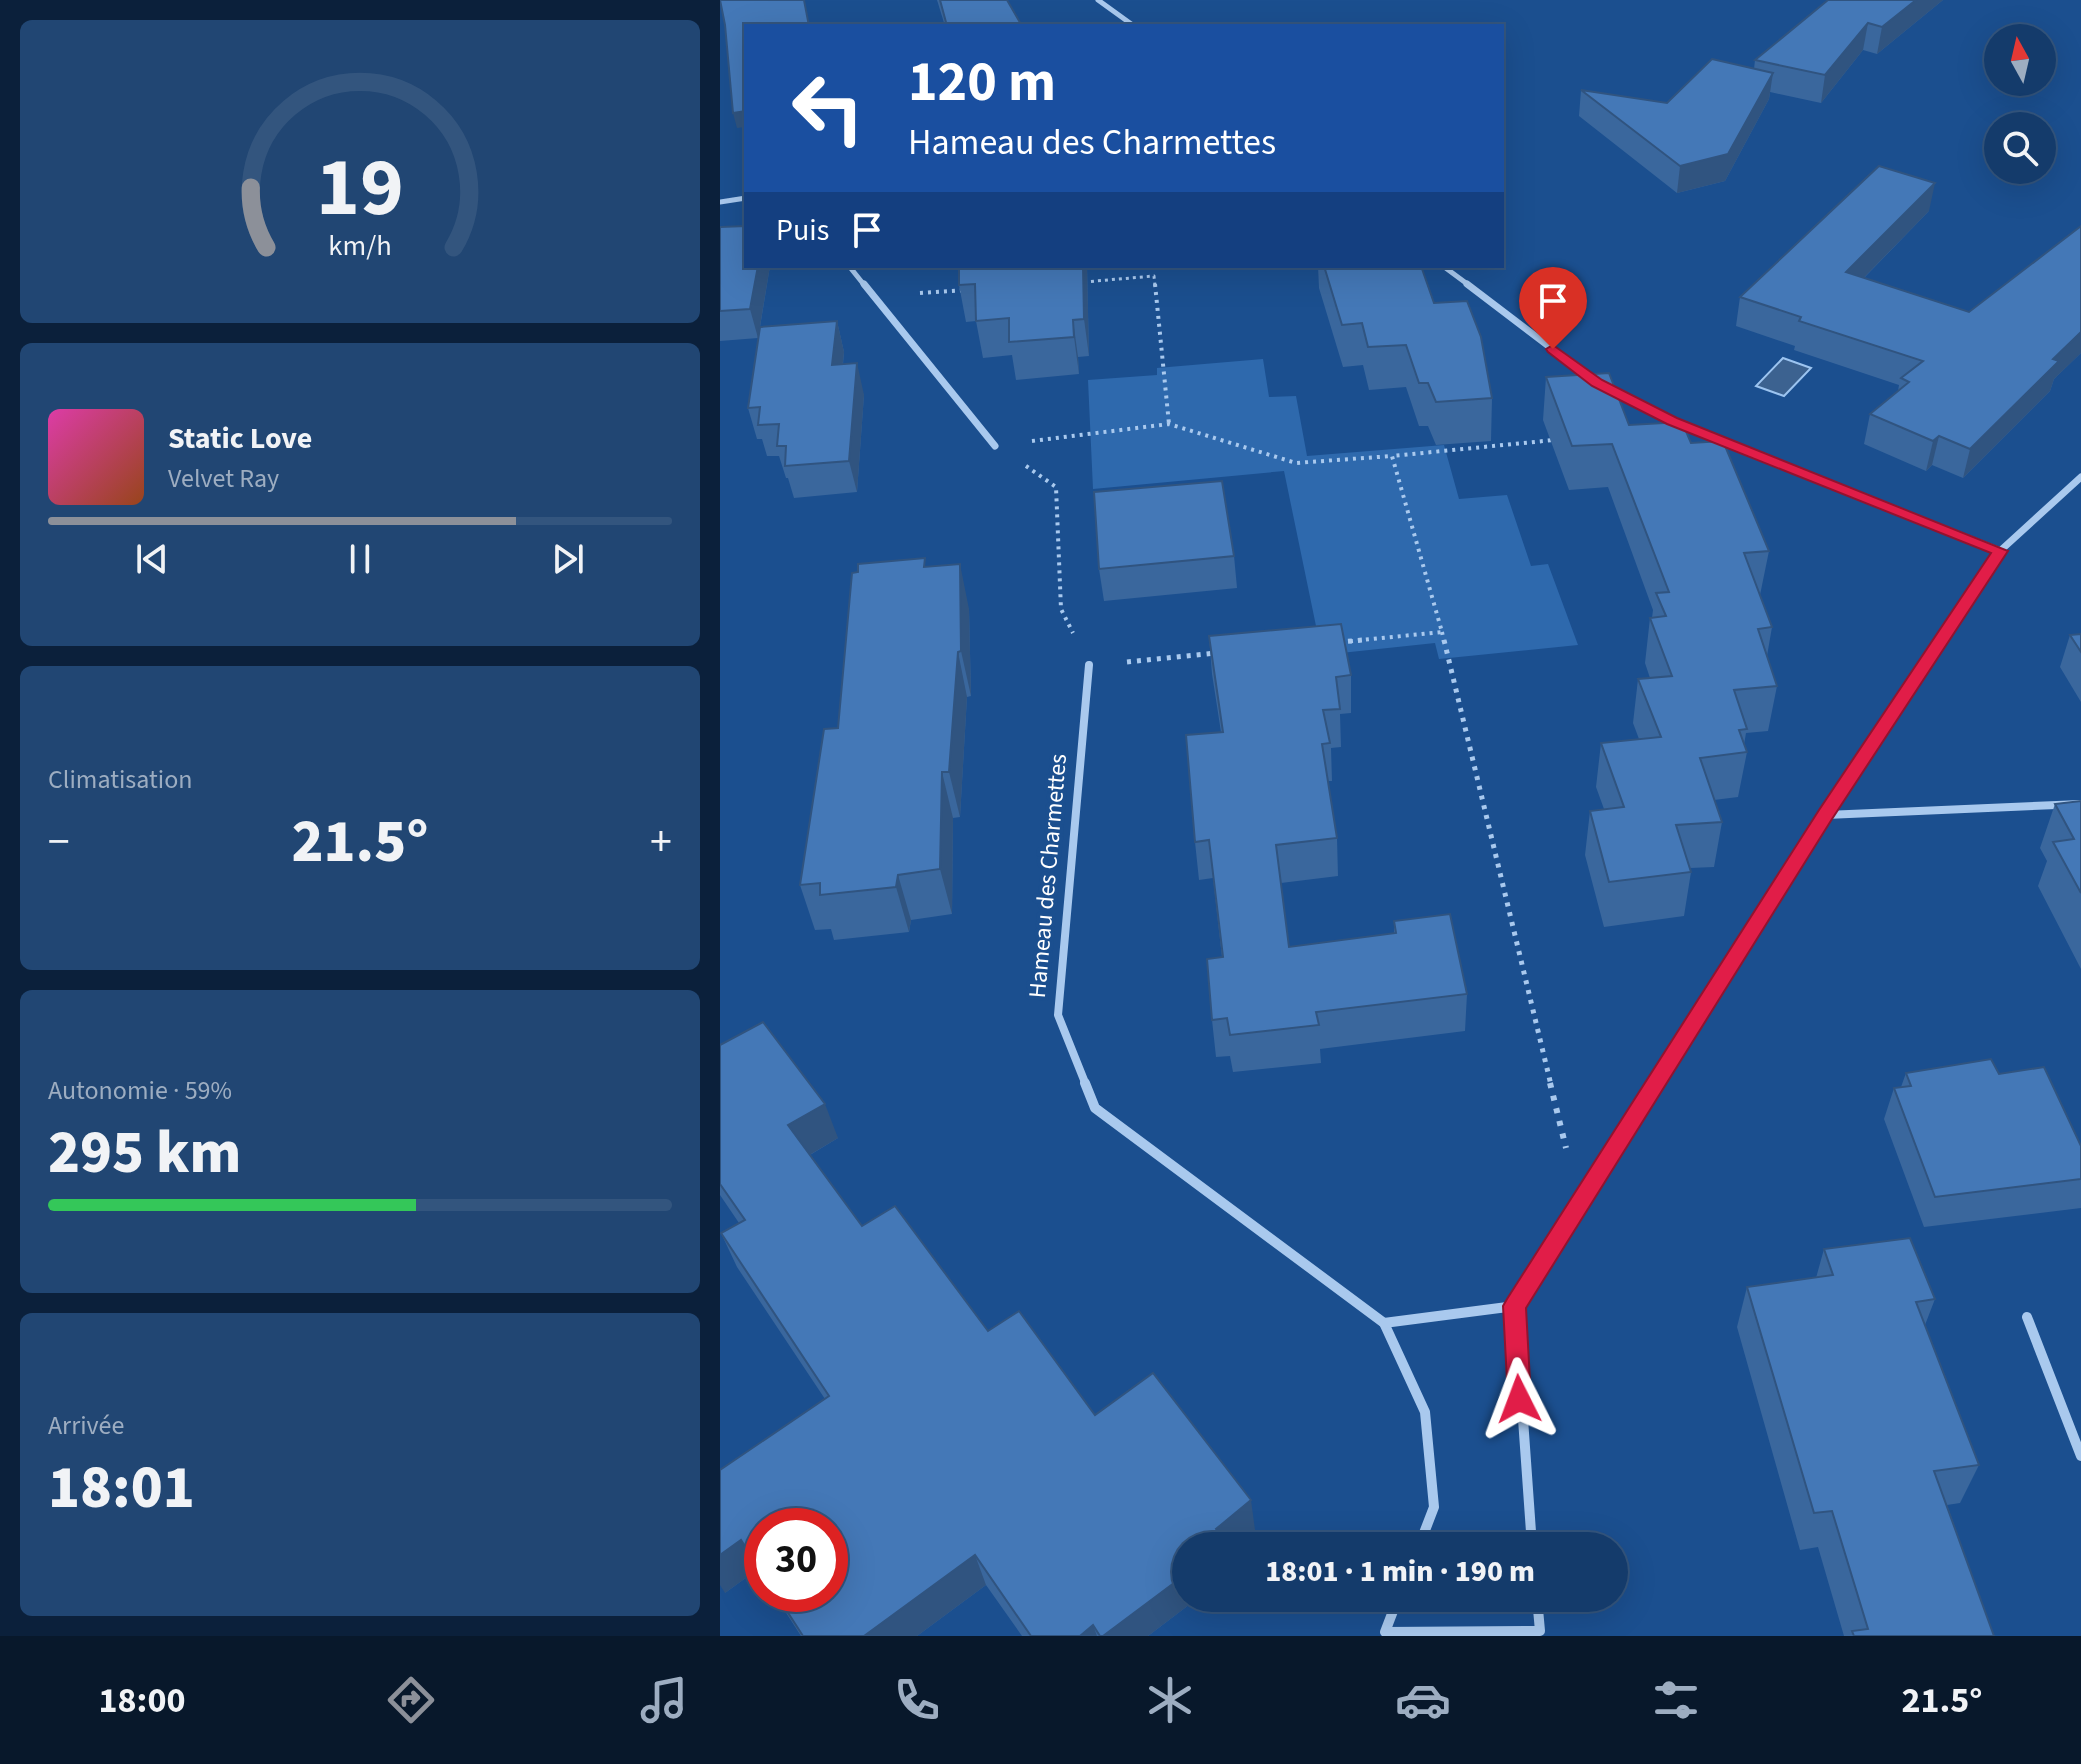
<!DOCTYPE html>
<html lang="fr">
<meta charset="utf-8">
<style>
body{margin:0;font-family:"Source Sans 3",sans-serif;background:#214673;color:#f1f3f6;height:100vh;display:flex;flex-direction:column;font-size:30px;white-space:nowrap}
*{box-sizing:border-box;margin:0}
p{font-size:26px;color:#9dadc1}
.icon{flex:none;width:44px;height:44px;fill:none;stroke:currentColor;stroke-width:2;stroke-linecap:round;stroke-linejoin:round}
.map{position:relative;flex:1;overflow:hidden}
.panel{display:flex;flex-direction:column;gap:20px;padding:20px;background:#0b203b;width:720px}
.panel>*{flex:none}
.banner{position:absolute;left:24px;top:24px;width:760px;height:244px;border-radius:0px;box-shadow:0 8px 32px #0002,0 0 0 2px #33557e;background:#1a4fa0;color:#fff;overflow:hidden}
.needle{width:52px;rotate:352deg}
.fabs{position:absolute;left:1264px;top:24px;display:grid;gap:16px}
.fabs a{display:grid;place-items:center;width:72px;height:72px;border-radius:50%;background:#143b6b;box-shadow:0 8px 32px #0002,0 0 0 2px #33557e;font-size:40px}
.speed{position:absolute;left:24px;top:1508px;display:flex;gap:16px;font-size:40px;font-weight:700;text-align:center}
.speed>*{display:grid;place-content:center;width:104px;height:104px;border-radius:50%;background:#143b6b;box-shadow:0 8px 32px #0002,0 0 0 2px #33557e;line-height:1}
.speed .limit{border:12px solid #d22;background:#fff;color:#111}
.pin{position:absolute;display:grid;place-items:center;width:68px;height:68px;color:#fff;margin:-82px -34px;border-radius:50% 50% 50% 0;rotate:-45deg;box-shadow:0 0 8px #0007}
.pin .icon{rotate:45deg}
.me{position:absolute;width:88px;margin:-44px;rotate:357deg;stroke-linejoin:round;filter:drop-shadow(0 0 6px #0008)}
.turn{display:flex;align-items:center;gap:28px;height:168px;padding:0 32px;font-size:36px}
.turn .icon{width:104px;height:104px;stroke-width:2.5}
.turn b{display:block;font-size:56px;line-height:68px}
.then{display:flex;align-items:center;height:76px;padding:0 32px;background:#0003;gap:16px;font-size:30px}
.big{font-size:60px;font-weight:800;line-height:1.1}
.panel .card{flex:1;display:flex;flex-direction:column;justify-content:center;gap:12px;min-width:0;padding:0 28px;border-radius:12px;background:#214673}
.panel .dial{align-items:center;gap:0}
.dial svg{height:208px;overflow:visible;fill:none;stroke:#33557e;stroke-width:7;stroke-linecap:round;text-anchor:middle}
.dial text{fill:#f1f3f6;stroke:none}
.song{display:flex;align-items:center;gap:24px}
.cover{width:96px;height:96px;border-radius:12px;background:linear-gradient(135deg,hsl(320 70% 55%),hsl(20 70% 35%))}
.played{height:8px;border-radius:4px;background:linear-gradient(90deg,#8c9099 75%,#33557e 75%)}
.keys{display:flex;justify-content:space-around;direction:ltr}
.heat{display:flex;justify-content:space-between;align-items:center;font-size:44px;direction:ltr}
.charge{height:12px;border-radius:6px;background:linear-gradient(90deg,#34c759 59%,#33557e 0)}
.trip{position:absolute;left:452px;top:1532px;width:456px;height:80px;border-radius:40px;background:#143b6b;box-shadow:0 8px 32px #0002,0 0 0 2px #33557e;font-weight:800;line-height:80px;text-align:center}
.tab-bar{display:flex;height:128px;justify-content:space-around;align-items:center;background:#08182b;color:#9dadc1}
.tab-bar .icon{width:56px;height:56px}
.tab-bar .selected{color:#8c9099}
.tab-bar b{font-size:36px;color:#f1f3f6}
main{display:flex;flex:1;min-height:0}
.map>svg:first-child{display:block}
</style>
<main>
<section class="panel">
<div class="card dial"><svg viewBox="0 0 100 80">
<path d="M14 69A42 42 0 1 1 86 69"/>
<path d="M14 69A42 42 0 0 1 8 46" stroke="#8c9099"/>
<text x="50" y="56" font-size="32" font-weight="700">19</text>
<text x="50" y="72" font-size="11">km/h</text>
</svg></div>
<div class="card">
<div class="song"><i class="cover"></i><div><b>Static Love</b><p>Velvet Ray</p></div></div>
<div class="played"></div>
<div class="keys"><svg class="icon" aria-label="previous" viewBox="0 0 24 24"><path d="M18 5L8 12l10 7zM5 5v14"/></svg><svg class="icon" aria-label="pause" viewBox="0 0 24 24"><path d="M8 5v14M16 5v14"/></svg><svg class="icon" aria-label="next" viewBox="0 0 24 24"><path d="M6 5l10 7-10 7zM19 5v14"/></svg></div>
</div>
<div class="card"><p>Climatisation</p>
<div class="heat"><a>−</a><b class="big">21.5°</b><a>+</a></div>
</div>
<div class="card"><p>Autonomie · 59%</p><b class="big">295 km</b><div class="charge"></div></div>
<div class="card"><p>Arrivée</p><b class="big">18:01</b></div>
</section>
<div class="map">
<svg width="1361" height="1636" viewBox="0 0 1361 1636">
<rect width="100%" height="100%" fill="#1b4f8f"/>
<path fill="#2e69ad" d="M543,359L549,397L576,396L587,456L724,445L739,499L787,495L811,566L828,564L858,645L719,659L715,643L602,655L564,471L373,489L368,380L437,375V368Z"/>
<path fill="#3c6290" stroke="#9cc4f0" stroke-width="2" d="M1063,358L1091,368L1064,396L1036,386Z"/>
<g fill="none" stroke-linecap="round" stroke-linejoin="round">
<path stroke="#a9c9ee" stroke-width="3" stroke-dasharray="3 4" stroke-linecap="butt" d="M364,282L434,276L435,286"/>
<g stroke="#a9c9ee" stroke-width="4" stroke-dasharray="3 5" stroke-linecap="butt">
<path d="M435,284L449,424"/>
<path d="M200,293L246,290"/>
<path d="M312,441L449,424L576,463L672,456"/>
<path d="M306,466L336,487L341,609L353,633"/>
<path d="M722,632L724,642"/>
<path d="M622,642L722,632L672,456L834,440"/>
</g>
<g stroke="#a9c9ee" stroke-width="5" stroke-dasharray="4 6" stroke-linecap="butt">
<path d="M724,640L831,1085"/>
<path d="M618,642L643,640"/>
<path d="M407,662L496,653"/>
</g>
<path stroke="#a9c9ee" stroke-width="6" stroke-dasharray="5 8" stroke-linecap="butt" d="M830,1083L846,1148"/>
<g stroke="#a9c9ee" stroke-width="5">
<path d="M378,0L414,26"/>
<path d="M0,202L26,198"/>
<path d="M129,266L145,286"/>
<path d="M723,266L750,286"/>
</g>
<g stroke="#a9c9ee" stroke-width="7">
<path d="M144,284L275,446"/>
<path d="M747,284L872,379"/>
<path d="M887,388L952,421L1280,551"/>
<path d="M1220,642L1280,551L1361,477"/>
</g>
<g stroke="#a9c9ee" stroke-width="8">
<path d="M1106,815L1361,804"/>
<path d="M366,1085L338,1015L369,665"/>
<path d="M935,1085L1222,640"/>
</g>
<g stroke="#a9c9ee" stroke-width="10">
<path d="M365,1083L375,1108L664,1323L705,1412L714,1507L699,1546"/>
<path d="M795,1306L936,1083"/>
<path d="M1307,1317L1361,1456"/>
<path d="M664,1323L795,1306L812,1546"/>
<path d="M678,1598L665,1632L820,1631L817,1598"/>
</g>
</g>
<g fill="#3a679d">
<path d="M217,0H287L302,26H225Z"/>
<path d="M1108,0H1223L1157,54L1143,50L1101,103L1050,92L1049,99L1005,181L957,193L859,116L861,90L947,103L1034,69L1035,60Z"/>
<path d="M1209,211L1144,278L1249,312L1361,226V353L1334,379L1330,391L1243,478L1212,465L1206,471L1144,444L1150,414L1178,391L1179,385L1074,350L1075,346L1016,326L1020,297Z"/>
<path d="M0,227L50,266L40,327L117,321L124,352L123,364L144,395L137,492L74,498L68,478H66L59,456H47L42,439H37L28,408L38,338L0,341Z"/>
<path d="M239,266H367L369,356L358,357L359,374L296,380L292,355L263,358L256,321L246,322L239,285Z"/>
<path d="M598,266H701L714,303L772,398L771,441L716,445L708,426H699L686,387L649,390L643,365L623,367L599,288Z"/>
<path d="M826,377L909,425L971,443L1049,551L1040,595L1052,627L1047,656L1057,686L1048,731L1026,733L1024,745L1027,752L1018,797L994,800L1002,822L994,867L970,868L971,872L964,916L884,927L865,855L870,811L884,809L876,787L881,743L919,739L913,723L918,679L930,678L925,663L930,618H932L933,610L888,487L849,490L823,420Z"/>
<path d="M514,556L517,588L384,601L379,569Z"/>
<path d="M207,567L249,609L251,696L247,697L240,817L233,818L232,914L191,920L189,932L114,940L111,929L95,930L80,885L118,728Z"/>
<path d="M1361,634V702L1340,667L1350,635Z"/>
<path d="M489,636L631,675V713L620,714L621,747L611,748L612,781H608L617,838L618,876L561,883L569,947L674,933V921L747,994L745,1031L600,1049L601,1063L513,1072L510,1056L496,1057L492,1020L502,957L493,878L479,880L475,842L501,732L492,674Z"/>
<path d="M1361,801V969L1318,886L1327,861L1320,848L1335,804Z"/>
<path d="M0,1045L118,1138L90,1155L142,1226L268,1331L375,1415L535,1530L516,1546H466V1598H478L428,1636H302L266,1585L197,1636H81L54,1594H110L42,1526V1575L38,1569L5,1593L105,1399L17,1267L1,1233L19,1223L0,1195Z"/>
<path d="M1186,1073L1279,1074L1361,1146V1208L1204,1227L1164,1119L1174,1088L1181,1087Z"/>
<path d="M1104,1249L1215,1299L1205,1325L1259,1465L1240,1503L1227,1505L1274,1636H1124L1098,1547L1080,1550L1017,1327L1027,1287L1096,1278Z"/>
</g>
<g fill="#305480">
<path d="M1196,0H1223L1157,54L1162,27Z"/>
<path d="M1148,23L1143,50L1101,103L1105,75Z"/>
<path d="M1053,73L1049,99L1005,181L957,193L960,166Z"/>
<path d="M26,111V127L17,128L13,113Z"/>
<path d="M1215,183L1209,211L1121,301L1126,272Z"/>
<path d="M38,266H50L38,338L30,309Z"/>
<path d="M363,266H367L369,356L364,319Z"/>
<path d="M353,320L358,357L359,374L354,337Z"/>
<path d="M117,321L124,352L119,396L112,365Z"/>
<path d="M1361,332V353L1334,379L1330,391L1243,478L1250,449L1333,359Z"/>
<path d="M137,363L144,395L137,492L129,461Z"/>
<path d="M1219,436L1212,465L1206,471L1213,441Z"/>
<path d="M240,564L249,609L251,696L241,651Z"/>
<path d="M238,652L247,697L240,817L229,772Z"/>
<path d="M222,772L233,818L232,914L220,869Z"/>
<path d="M178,875L191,920L189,932L176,887Z"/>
<path d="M105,1104L118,1138L81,1160L68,1125Z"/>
<path d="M531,1500L535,1530L516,1546H499L496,1529Z"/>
<path d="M21,1540L38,1569L5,1593L0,1585V1555Z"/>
<path d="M255,1555L266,1585L197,1636H144Z"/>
<path d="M466,1574V1598H478L428,1636H383Z"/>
<path d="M373,1625L377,1636H360Z"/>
</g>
<g fill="#4478b7" stroke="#305480" stroke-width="2">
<path d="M0,0H84L89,26H26V111L13,113L5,25Z"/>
<path d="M220,0H287L302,26H227Z"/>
<path d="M1108,0H1196L1162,27L1148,23L1105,75L1035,60Z"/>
<path d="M992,59L1053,73L1008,154L960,166L861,90L947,103Z"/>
<path d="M1159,166L1215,183L1126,272L1249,312L1361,226V332L1333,359L1339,361L1250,449L1219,436L1213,441L1150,414L1189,382L1181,378L1203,361L1079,321L1081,317L1020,297Z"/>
<path d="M26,226V266H38L30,309L0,311V227Z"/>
<path d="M239,266H363L364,319L353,320L354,337L289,342V318L256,321L255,284L239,285Z"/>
<path d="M604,266H701L714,303L747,301L761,337L772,398L716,402L708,383H699L686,345L648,347L642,323L622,325Z"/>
<path d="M117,321L112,365L137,363L129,461L65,466L66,446H57L59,424L38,425L40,407L28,408L40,327Z"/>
<path d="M889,373L909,425L962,422L971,443L1003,441L1049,551L1024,553L1052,627L1038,629L1057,686L1014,690L1027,729L1019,730L1027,752L980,758L1002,822L956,825L971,872L889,882L870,811L904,807L881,743L941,737L918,679L952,676L930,618L946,616L936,593L949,592L892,444L852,446L826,377Z"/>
<path d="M502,481L514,556L379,569L374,492Z"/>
<path d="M205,558L204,567L240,564L241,651L238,652L229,772H222L220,869L178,875L176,887L100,895V883L80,885L104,729L118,728L132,573L138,572V564Z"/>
<path d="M621,624L631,675L616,677L620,709L603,710L610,743L602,744L617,838L556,845L569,947L676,933L674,921L730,914L747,994L596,1012L599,1025L510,1035L507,1018L492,1020L487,959L503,957L489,840L475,842L466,735L503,732L489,636Z"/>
<path d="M1361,634V652L1350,635Z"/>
<path d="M1361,801V893L1333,842L1354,839L1335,804Z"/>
<path d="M43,1022L105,1104L68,1125L142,1226L175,1206L268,1331L299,1311L375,1415L433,1373L531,1500L496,1529L507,1543L503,1546H466V1574L383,1636H380L373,1625L360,1636H311L255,1555L144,1636H83L56,1594H110V1526H42V1573L21,1540L0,1555V1470L109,1396L1,1233L25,1220L0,1184V1045Z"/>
<path d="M1271,1059L1279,1074L1324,1067L1361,1146V1179L1215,1197L1174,1088L1191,1086L1186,1073Z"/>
<path d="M1190,1238L1215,1299L1196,1302L1259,1465L1214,1471L1274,1636H1134L1132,1631L1148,1629L1112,1511L1094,1513L1027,1287L1113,1275L1104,1249Z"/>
</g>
<path fill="#e11d48" stroke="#92132f" stroke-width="2" d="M833,345L882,380L957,418L1288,551L1112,819L806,1308L811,1399L808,1406L799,1410L791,1406L788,1399L783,1306L787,1299L1099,810L1271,553L947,424L872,386L828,352L826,349Z"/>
<g text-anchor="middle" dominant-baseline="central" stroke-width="8" stroke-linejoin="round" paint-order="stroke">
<g font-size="24" fill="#fff" stroke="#1b4f8f">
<text transform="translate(328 876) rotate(-85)">Hameau des Charmettes</text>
</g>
</g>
</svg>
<div class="fabs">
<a><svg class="needle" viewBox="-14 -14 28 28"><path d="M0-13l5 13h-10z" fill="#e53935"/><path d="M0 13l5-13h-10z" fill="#9dadc1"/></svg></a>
<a><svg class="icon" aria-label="search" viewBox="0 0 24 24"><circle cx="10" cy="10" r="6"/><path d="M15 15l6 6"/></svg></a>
</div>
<div class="speed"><div class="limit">30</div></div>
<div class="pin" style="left:833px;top:349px;background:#d93025"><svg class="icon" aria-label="arrive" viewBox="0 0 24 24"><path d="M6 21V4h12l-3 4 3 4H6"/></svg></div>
<svg class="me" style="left:799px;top:1399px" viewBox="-20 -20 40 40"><path d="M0-17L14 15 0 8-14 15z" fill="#e11d48" stroke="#fff" stroke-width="4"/></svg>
<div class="trip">18:01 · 1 min · 190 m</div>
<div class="banner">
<div class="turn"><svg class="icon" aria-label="left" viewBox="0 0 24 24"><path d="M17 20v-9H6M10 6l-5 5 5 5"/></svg><div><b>120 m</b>Hameau des Charmettes</div></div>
<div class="then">Puis<svg class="icon" aria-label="arrive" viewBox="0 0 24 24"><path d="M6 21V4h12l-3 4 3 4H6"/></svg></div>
</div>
</div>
</main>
<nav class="tab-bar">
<b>18:00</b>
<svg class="icon selected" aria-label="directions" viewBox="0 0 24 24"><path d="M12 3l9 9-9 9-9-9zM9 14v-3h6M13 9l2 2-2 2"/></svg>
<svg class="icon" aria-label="music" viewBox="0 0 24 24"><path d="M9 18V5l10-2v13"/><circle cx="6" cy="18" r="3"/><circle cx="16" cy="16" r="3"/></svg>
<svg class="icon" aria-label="phone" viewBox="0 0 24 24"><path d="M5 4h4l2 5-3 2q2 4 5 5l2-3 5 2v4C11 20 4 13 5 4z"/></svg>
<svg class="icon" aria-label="climate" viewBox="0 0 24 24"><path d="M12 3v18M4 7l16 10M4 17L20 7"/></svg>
<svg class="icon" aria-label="car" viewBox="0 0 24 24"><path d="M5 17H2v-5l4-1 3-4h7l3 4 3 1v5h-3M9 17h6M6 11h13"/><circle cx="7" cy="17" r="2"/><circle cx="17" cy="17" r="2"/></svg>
<svg class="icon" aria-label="filters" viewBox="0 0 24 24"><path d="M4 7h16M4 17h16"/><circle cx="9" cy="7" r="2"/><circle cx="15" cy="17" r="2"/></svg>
<b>21.5°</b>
</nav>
